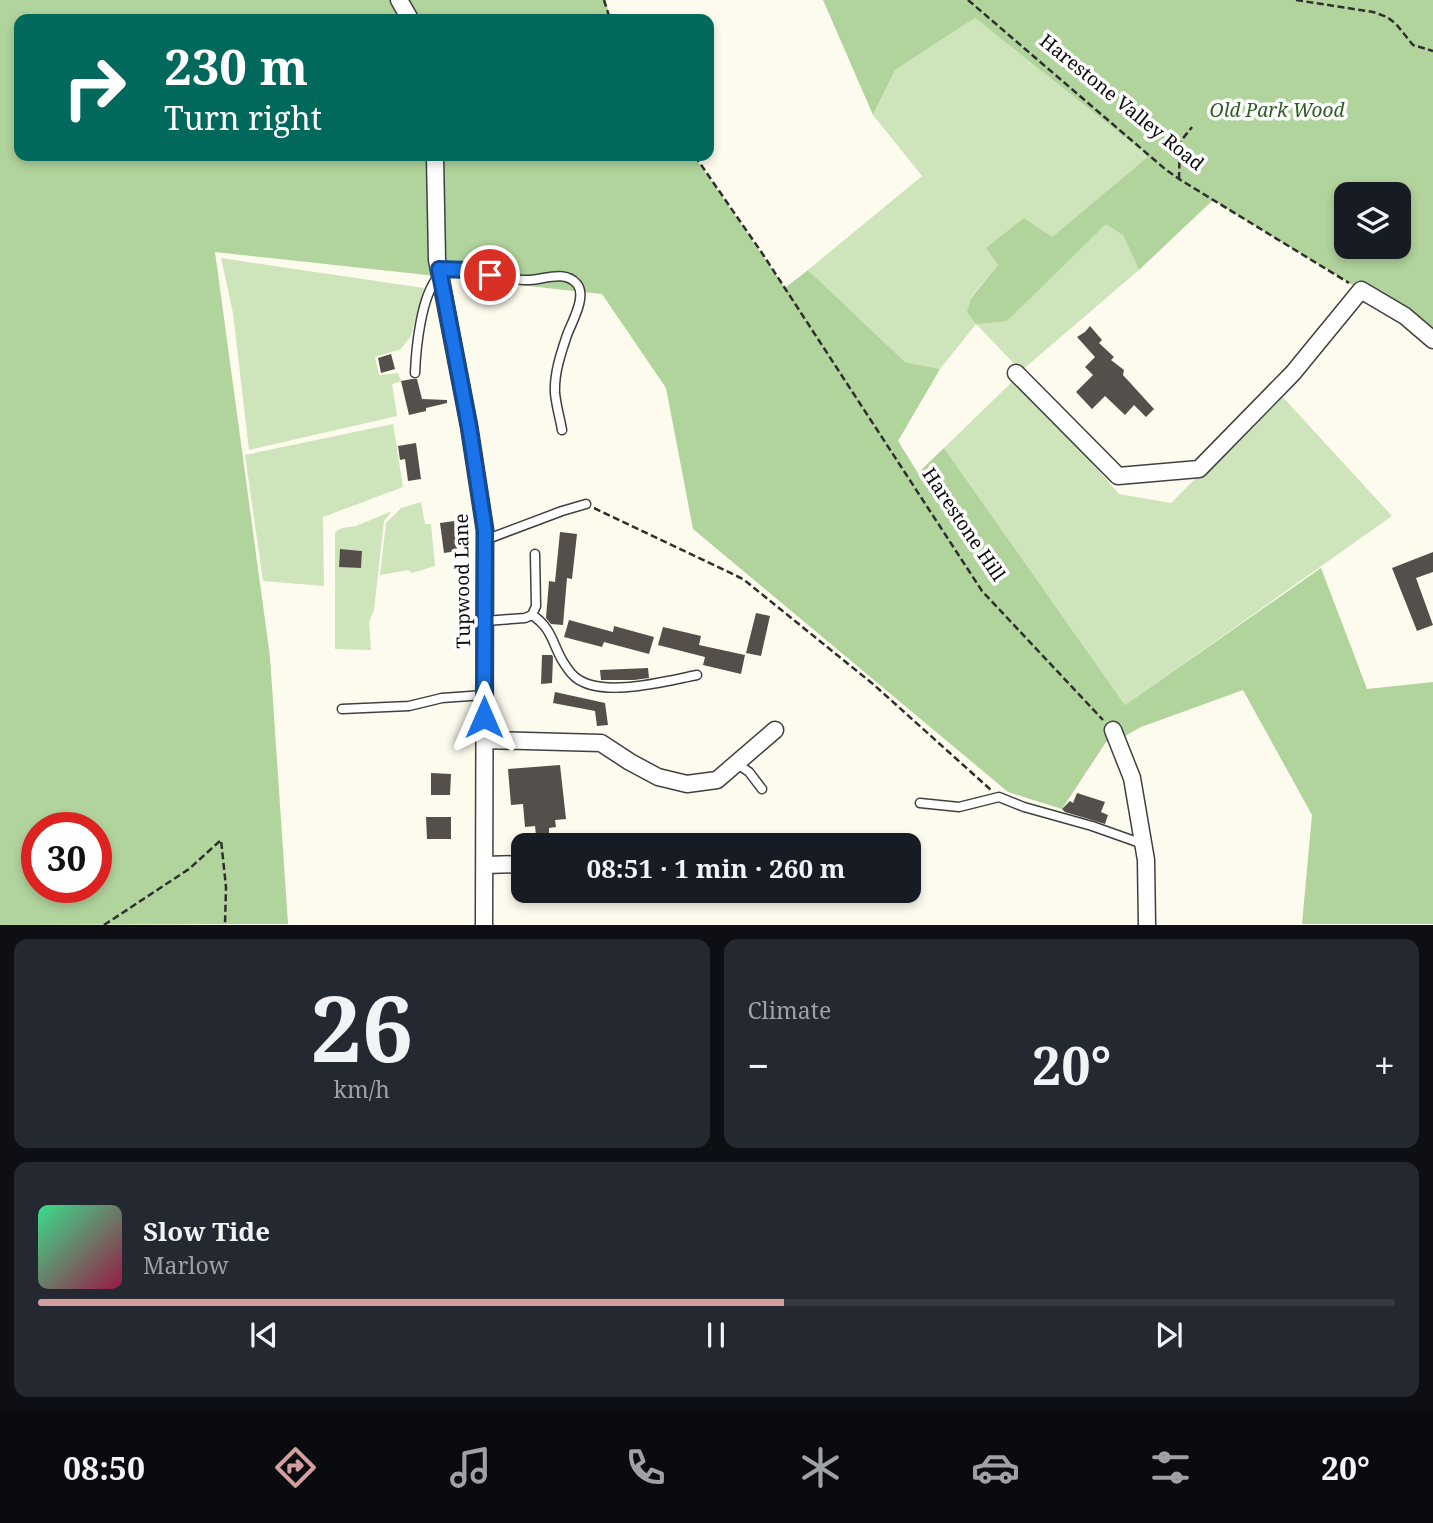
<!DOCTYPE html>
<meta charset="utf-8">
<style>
body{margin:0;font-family:"Noto Serif",serif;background:#242831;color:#f1f3f6;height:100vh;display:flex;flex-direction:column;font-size:26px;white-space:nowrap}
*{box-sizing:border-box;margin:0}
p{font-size:23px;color:#9ea1a6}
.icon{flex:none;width:38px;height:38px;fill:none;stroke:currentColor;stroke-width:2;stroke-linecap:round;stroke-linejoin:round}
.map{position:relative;height:925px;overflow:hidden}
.panel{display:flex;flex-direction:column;gap:14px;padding:14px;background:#0d0f14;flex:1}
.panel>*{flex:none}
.banner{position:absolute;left:14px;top:14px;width:700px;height:147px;border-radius:14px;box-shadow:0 4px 10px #0003;background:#00695c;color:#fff;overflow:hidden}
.buttons{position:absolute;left:1334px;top:182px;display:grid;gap:14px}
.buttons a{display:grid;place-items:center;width:77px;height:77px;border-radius:14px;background:#171b24;box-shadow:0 4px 10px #0003;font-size:35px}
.speed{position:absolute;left:21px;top:812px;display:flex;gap:14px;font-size:35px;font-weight:700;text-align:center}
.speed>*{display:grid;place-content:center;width:91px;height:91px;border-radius:50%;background:#171b24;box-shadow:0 4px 10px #0003;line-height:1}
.speed .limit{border:10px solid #d22;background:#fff;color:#111}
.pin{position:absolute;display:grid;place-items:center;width:60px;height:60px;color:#fff;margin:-30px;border:4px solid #fff;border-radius:50%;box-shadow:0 2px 7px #0007}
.me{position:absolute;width:77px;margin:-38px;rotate:0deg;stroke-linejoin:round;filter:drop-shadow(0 0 5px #0008)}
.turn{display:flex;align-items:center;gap:24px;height:147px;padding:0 35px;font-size:32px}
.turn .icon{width:91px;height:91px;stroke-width:2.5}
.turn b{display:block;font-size:49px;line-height:60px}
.big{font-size:52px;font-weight:700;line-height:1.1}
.panel .card{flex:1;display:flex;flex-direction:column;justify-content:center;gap:10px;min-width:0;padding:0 24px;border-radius:14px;background:#242831}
.panel .dial{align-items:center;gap:0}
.dial b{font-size:91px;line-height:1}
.song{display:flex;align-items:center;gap:21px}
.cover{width:84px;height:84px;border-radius:10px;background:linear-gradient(135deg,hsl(150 70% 55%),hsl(340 70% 35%))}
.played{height:7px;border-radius:4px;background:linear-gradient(90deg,#d39e9e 55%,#363941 55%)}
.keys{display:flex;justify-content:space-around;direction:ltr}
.heat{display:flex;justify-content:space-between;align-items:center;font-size:38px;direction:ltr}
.panel .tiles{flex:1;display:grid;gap:14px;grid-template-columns:1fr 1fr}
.card:last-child{grid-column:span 2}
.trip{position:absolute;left:511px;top:833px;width:410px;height:70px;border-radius:14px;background:#171b24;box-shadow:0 4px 10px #0003;font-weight:700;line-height:70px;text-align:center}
.menu{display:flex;height:112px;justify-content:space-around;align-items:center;background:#090b0e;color:#9ea1a6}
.menu .icon{width:49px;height:49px}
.menu .active{color:#d39e9e}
.menu b{font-size:32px;color:#f1f3f6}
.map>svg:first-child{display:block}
</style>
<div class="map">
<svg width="1433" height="925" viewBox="0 0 1433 925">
<rect width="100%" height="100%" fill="#fdfbee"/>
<g fill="#cee4bb" fill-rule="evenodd">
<path d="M975,18L1056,80L1150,156L1052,237L998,265L970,298L1007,321L1106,223L1123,235L1139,270L1021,371L976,324L940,369L905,362L808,270L922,176L873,115L895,70Z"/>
<path d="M221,258L424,288L411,336L401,349L375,357L379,375L398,373L401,381L392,384L397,416L249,450L233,313Z"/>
<path d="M1017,377L1119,494L1171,503L1280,394L1392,516L1125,705L944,448Z"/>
<path d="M393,424L403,487L323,517L324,586L263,581L245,455Z"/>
<path d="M421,502L425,524H431L435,566L412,573L408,570L380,575L386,523L401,508Z"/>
<path d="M392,511L384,521L374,610L369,622L371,650L335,649V532L342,528L356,526ZM340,549L362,551L361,568L339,566Z"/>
</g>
<g fill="#b1d39c" fill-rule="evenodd">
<path d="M0,0H605L611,19H19V156H694L785,288L808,270L905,362L940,369L898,441L918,473L944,448L1125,705L1321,568L1367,689L1433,682V924H1302L1312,815L1243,690L1141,727L1125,736L1106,742L1062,809L1008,792L693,529L666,388L602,294L215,252L270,657L288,924L0,925ZM37,828H96V887H37Z"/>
<path d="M823,0H1433V344L1361,290L1213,200L1139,270L1123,235L1106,224L1007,321L976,324L967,312L971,298L998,265L986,248L1024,218L1052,237L1149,156L975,18L895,70L873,115ZM1346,194H1398V247H1346Z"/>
</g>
<g fill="#544f4a">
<path d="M1090,326L1102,340L1099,343L1114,357L1111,360L1124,370L1123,375L1154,409L1146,417L1134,405L1125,415L1105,396L1092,409L1076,392L1093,375L1085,367L1095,357L1077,337L1085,332Z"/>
<path d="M391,354L395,369L381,373L378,358Z"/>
<path d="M412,379H417L422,399L447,400V403L426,408V411L409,415L401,381Z"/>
<path d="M416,443L421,479L408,481L405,459L400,460L398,446Z"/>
<path d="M454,521L457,551L444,553L440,523Z"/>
<path d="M560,532L577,534L572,579L567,578L563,625L551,624L546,618L549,581L555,582Z"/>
<path d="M340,549L362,551L361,568L339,567Z"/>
<path d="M1433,552V572L1416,578L1433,625L1417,631L1392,568Z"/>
<path d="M756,613L770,616L761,656L746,653Z"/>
<path d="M569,620L613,632L614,626L654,637L649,654L604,642L602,647L564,637Z"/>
<path d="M663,627L701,636L699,645L745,655L741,674L703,665L705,657L658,645Z"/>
<path d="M542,655H552L553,657L552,683L541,684Z"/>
<path d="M648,668L649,678L634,680H601L600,670Z"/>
<path d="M555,692L605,703L608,725L597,726L595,711L553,703Z"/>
<path d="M560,765L566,819L555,820L556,827L549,828V834L536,835L535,826L525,827L523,804L511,805L508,769Z"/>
<path d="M431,773L451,774L450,795H431Z"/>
<path d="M1077,793L1105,802L1101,812L1108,815L1105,824L1065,812L1062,809L1070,801L1073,803Z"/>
<path d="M426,817H451V839H427Z"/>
</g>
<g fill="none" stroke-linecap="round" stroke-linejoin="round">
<defs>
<g id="service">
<path d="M439,269C450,270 461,269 472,271C491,274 510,281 530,280C545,279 565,270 577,284C587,296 572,322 567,335C561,353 554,373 555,393C556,405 560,418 562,430"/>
<path d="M415,373C416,348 421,296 438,277"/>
<path d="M485,540L562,511L586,504"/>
<path d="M532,615C551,627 552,642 562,660C565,665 570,673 575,677C601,699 666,681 697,675"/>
<path d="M485,621L525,618L532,615L536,606L535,554"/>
<path d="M342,709L409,706L442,698L484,695"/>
<path d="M736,763L749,772L762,789"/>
<path d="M920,803L959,807L999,797L1024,807L1092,826L1143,844"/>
</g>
<g id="minor">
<path d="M399,0L410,19"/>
<path d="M435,156L437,260L469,426L485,530L484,925"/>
<path d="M1016,373L1118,476L1199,469L1293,373L1361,290L1405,316L1433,340"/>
<path d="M1113,730L1132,778L1146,860L1147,925"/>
<path d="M485,740L601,743L630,762L658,777L687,784L717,780L775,730"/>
<path d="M485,865L523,864"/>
</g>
</defs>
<use href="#service" stroke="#404040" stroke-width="11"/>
<use href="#minor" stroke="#404040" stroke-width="19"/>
<g stroke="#2f2f2f" stroke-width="2.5" stroke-dasharray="7 3.5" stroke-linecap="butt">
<path d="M604,0L610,19"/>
<path d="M968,0L1165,169L1179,179L1349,283"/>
<path d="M1296,0L1373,12L1387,17L1396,24L1413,45L1433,51"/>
<path d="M695,156L762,253L982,591L1103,720"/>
<path d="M1179,179L1180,142L1192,127"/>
<path d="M594,508L743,579L873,684L991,790"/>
<path d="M104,925L189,869L221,840L226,887L225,925"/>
</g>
<use href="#service" stroke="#fff" stroke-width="8"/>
<use href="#minor" stroke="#fff" stroke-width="16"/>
</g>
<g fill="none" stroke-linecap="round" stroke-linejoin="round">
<defs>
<path id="route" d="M484,717L485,530L469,426L439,269L470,270L490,275"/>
</defs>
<use href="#route" stroke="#114b97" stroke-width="18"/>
<use href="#route" stroke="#1a73e8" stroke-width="12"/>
</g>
<g text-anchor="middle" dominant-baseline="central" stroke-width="7" stroke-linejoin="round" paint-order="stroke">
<g font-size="19" fill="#0d0d0d" stroke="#fff">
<text transform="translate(1122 102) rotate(39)">Harestone Valley Road</text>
<text transform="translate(964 524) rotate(56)">Harestone Hill</text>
<text transform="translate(462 581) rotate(-91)">Tupwood Lane</text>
</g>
<g font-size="19" font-style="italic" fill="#2c5e24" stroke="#fff">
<text x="1277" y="110">Old Park Wood</text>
</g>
</g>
</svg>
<div class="buttons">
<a><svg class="icon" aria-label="layers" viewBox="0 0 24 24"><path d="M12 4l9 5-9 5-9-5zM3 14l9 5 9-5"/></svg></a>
</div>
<div class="speed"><div class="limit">30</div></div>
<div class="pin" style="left:490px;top:275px;background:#d93025"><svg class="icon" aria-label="arrive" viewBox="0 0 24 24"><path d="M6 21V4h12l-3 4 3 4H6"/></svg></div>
<svg class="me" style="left:484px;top:717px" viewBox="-20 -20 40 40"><path d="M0-17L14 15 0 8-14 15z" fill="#1a73e8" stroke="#fff" stroke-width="4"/></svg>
<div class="trip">08:51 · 1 min · 260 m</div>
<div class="banner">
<div class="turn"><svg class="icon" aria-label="right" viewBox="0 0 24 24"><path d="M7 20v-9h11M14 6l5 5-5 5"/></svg><div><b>230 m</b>Turn right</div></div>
</div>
</div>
<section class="panel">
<div class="tiles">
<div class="card dial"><b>26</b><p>km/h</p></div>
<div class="card"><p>Climate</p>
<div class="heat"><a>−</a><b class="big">20°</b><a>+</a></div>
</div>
<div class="card">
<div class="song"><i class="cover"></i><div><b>Slow Tide</b><p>Marlow</p></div></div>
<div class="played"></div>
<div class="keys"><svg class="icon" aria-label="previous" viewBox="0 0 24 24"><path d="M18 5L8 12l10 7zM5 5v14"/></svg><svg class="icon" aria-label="pause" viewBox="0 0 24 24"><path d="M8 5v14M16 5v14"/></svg><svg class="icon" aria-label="next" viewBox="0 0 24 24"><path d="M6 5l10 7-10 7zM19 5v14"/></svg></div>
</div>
</div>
</section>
<nav class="menu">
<b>08:50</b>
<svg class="icon active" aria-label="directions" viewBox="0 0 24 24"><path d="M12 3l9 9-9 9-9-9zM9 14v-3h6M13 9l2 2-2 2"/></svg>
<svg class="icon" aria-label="music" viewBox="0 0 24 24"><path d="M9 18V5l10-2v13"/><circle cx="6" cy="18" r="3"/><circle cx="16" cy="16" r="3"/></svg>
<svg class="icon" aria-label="phone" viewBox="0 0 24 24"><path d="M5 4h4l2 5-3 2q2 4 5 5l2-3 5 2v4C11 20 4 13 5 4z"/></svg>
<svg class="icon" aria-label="climate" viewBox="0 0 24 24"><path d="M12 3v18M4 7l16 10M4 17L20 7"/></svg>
<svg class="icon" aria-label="car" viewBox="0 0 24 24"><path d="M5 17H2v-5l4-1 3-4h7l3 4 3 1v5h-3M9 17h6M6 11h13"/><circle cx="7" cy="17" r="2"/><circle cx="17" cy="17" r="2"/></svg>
<svg class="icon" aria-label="filters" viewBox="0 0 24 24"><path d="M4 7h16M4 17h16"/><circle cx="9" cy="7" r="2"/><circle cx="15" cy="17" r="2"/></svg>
<b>20°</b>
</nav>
